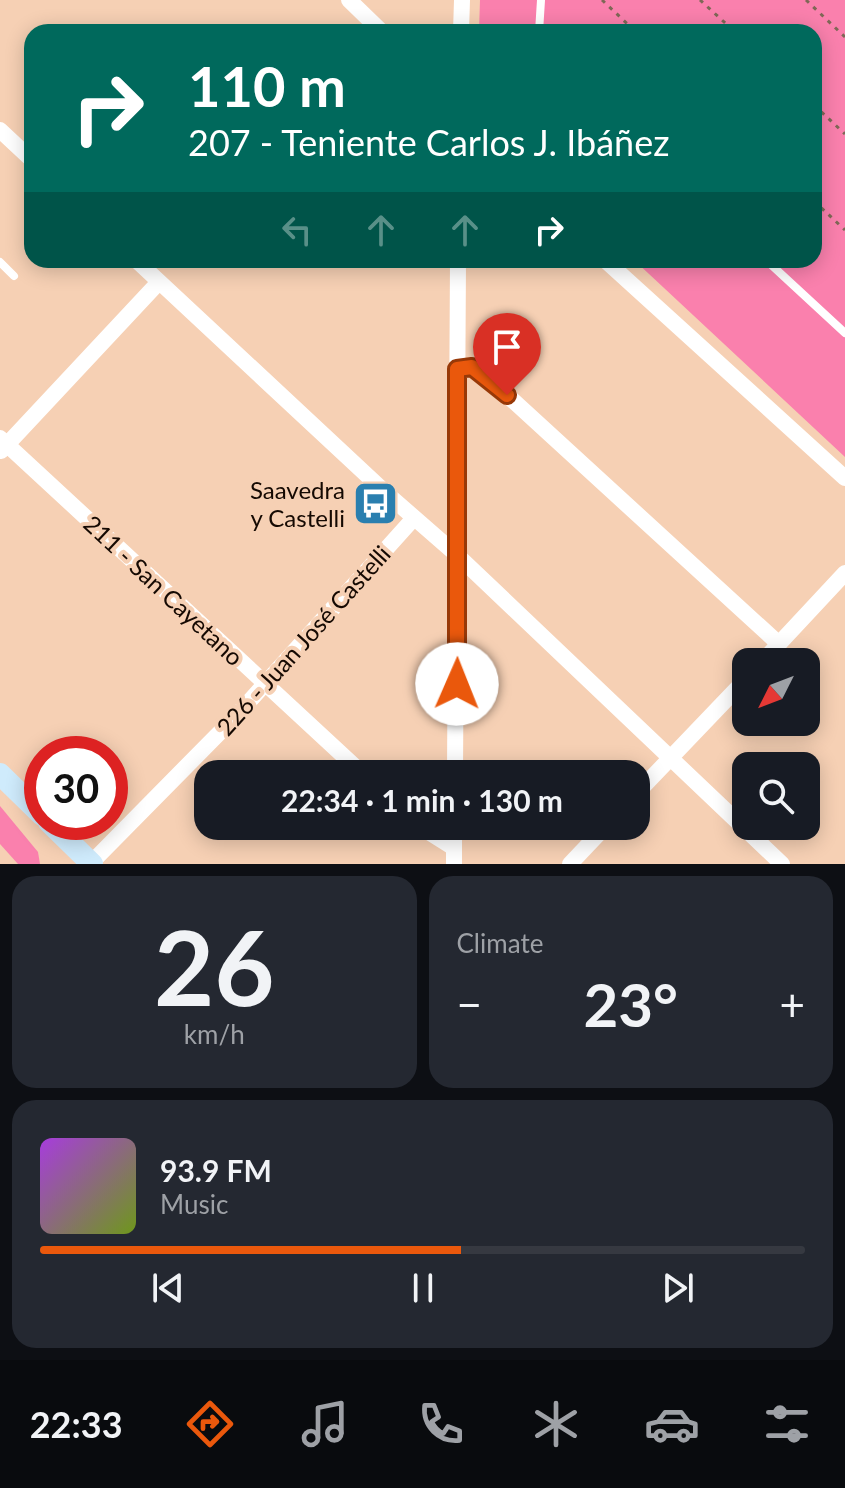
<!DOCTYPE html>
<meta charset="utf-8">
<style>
body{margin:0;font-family:Lato,sans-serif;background:#242831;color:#f1f3f6;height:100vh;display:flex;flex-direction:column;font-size:30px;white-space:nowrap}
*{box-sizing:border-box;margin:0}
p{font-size:26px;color:#9ea1a6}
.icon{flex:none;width:44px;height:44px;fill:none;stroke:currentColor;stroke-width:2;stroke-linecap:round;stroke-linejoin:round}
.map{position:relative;height:864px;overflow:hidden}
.details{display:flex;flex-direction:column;gap:12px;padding:12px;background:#0d0f14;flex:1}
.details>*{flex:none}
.hud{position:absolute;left:24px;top:24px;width:798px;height:244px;border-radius:24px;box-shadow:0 4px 20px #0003;background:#00695c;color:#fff;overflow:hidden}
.needle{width:52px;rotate:228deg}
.buttons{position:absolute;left:732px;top:648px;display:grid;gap:16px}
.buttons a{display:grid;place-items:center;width:88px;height:88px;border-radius:16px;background:#171b24;box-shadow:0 4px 20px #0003;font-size:40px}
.speed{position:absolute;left:24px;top:736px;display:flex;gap:16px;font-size:40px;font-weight:700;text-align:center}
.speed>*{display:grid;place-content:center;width:104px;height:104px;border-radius:50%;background:#171b24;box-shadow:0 4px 20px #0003;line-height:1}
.speed .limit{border:12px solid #d22;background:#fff;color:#111}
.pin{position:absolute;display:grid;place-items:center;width:68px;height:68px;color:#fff;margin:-82px -34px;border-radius:50% 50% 50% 0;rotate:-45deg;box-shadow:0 0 8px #0007}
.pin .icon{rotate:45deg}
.me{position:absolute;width:88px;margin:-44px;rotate:1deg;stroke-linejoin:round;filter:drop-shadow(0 0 6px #0008)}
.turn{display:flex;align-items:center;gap:28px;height:168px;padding:0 32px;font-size:36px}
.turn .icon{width:104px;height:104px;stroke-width:2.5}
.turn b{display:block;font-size:56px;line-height:68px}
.lanes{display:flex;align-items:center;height:76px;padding:0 32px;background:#0003;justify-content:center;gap:40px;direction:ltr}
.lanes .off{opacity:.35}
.big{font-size:60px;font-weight:700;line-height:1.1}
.details .card{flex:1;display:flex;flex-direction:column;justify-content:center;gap:12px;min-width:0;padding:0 28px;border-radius:24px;background:#242831}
.details .dial{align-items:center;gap:0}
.dial b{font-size:104px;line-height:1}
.song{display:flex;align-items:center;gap:24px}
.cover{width:96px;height:96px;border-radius:12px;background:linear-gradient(135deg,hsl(280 70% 55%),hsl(80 70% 35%))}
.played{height:8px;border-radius:4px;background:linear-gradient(90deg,#ea580c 55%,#363941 55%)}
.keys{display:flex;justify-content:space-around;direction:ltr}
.heat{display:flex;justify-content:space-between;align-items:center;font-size:44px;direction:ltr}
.details .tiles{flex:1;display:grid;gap:12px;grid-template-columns:1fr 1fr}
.card:last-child{grid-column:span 2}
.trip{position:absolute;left:194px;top:760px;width:456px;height:80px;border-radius:24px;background:#171b24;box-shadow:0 4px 20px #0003;font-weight:700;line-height:80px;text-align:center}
.menu{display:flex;height:128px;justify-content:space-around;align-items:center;background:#090b0e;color:#9ea1a6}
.menu .icon{width:56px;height:56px}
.menu .active{color:#ea580c}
.menu b{font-size:36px;color:#f1f3f6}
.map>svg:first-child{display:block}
</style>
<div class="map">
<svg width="845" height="864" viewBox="0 0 845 864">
<rect width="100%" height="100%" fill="#f6d0b4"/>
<g fill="#fa80ad">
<path d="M480,0H845V457L634,260H814V32H479Z"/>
<path d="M0,806L38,852L40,864H18L0,844Z"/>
</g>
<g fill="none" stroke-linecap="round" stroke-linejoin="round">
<g stroke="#7f6756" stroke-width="3" stroke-dasharray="4 6" stroke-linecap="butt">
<path d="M602,0L636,32"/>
<path d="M700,0L735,32"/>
<path d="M806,0L845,37"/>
<path d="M814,105L845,134"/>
<path d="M814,201L845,230"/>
</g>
<g stroke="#fff" stroke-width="8">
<path d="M539,32L541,0"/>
<path d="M766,260L845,333"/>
<path d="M0,262L14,276"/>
</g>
<g stroke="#fff" stroke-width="16">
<path d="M349,0L382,32"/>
<path d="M461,32L462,0"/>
<path d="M0,130L32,160"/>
<path d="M136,260L386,493L457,555L782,864"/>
<path d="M605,260L845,478"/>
<path d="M457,369L472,367L484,374L779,644"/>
<path d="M0,438L363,774"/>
<path d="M1,451L159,282"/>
<path d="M762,662L845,573"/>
<path d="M455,774L458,260"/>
<path d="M636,794L746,679"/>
<path d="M419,826L454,848"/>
<path d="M91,863L237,715L414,518"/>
<path d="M454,864V826"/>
<path d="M570,864L606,826"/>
</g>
<g stroke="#cfebfc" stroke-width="22">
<path d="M0,774L42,815"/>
<path d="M49,822L92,864"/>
</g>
</g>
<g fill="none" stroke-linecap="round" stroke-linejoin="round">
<defs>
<path id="route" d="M457,684V369L472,367L507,395"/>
</defs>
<use href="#route" stroke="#983908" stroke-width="20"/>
<use href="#route" stroke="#ea580c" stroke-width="14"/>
</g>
<defs>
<symbol id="bus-square" viewBox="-11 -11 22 22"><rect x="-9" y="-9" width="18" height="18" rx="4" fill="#2a7faf" stroke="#f6d0b4"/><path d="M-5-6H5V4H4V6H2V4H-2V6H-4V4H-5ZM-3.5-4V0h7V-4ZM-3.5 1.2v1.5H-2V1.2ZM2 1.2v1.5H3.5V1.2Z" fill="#fff"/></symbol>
</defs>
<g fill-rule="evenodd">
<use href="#bus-square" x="350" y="478" width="51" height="51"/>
</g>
<g text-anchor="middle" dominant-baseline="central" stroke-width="8" stroke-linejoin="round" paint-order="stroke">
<g font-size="24" fill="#150902" stroke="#f6d0b4" text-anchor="end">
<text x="345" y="489">Saavedra<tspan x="345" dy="28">y Castelli</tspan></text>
</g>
<g font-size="24" fill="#150902" stroke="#f6d0b4">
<text transform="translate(164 590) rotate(43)">211 - San Cayetano</text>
<text transform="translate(303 640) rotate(-48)">226 - Juan José Castelli</text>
</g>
</g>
</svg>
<div class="buttons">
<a><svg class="needle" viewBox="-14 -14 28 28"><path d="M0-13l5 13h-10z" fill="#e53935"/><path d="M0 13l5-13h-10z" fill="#9ea1a6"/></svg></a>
<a><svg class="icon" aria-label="search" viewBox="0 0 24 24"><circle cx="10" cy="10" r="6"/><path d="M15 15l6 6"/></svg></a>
</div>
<div class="speed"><div class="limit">30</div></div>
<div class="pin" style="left:507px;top:395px;background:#d93025"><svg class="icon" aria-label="arrive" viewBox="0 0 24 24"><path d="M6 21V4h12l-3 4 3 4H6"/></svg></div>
<svg class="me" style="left:457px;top:684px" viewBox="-20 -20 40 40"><circle r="19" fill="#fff"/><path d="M0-13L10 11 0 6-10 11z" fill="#ea580c"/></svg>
<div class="trip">22:34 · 1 min · 130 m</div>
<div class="hud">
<div class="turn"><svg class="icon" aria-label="right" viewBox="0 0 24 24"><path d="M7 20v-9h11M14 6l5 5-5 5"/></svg><div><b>110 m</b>207 - Teniente Carlos J. Ibáñez</div></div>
<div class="lanes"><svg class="icon off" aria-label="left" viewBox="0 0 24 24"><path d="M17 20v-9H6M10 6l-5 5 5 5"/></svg><svg class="icon off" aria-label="ahead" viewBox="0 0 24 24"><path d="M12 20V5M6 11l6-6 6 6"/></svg><svg class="icon off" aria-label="ahead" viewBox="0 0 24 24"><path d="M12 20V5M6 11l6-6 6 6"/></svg><svg class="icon" aria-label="right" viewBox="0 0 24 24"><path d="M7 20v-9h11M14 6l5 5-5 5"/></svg></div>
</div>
</div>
<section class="details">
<div class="tiles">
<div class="card dial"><b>26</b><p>km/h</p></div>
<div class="card"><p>Climate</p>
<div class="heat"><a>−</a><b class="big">23°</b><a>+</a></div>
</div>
<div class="card">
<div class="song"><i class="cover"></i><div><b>93.9 FM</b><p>Music</p></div></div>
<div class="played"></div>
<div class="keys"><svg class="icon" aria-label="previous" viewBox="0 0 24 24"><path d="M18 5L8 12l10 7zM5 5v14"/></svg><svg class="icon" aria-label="pause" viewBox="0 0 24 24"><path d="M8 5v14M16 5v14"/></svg><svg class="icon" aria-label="next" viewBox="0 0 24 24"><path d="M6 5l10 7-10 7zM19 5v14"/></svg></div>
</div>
</div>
</section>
<nav class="menu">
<b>22:33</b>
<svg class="icon active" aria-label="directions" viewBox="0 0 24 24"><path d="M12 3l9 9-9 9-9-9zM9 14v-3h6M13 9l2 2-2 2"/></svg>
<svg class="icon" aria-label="music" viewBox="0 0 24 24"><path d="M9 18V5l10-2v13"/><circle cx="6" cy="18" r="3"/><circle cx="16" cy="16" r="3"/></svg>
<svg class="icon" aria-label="phone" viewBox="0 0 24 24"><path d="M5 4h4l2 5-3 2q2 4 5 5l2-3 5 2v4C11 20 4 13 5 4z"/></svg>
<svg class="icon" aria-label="climate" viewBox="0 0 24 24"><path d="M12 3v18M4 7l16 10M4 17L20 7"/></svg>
<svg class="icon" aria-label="car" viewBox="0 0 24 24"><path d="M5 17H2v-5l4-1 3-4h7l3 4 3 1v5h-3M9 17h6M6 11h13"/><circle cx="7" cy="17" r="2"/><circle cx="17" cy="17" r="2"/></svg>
<svg class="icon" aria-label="filters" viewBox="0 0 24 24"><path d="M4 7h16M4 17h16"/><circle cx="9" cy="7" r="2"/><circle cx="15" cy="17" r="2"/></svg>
</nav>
